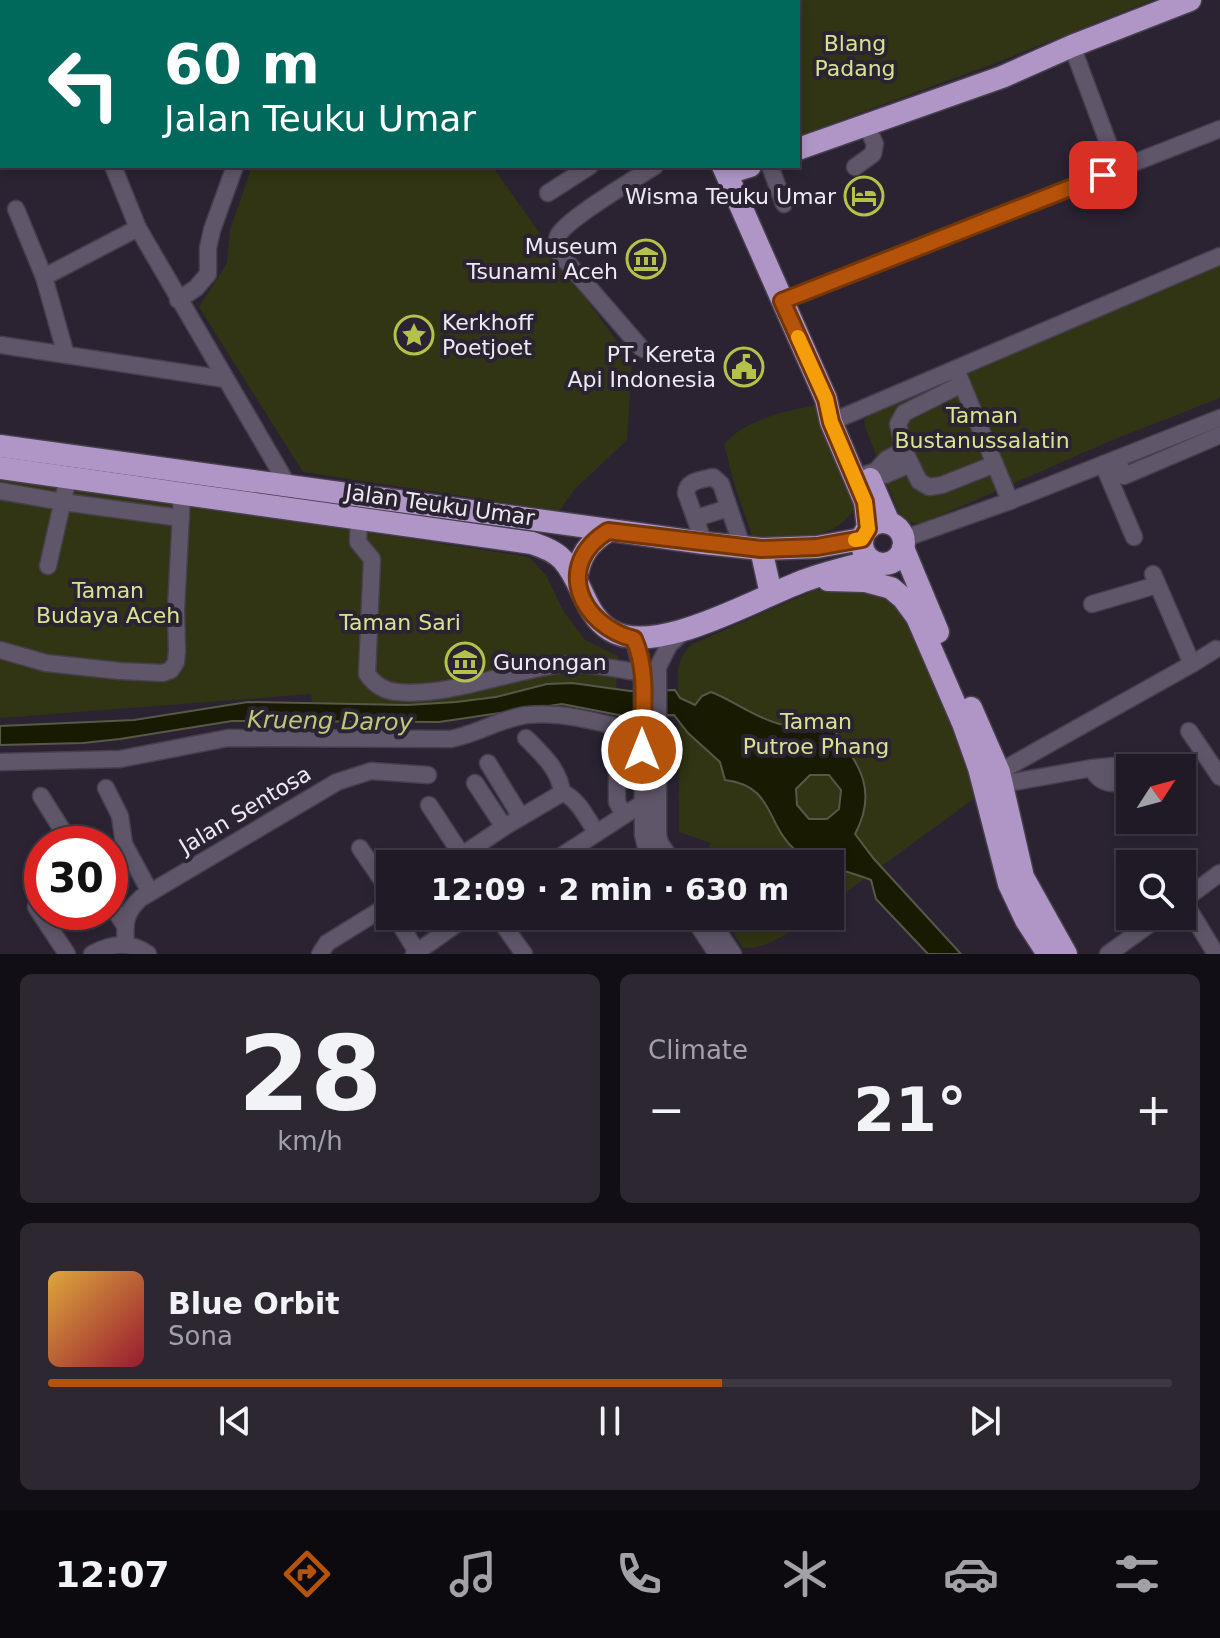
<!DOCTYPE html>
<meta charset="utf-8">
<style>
body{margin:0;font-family:"DejaVu Sans",sans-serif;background:#2d2732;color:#f1f3f6;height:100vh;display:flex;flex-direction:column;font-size:30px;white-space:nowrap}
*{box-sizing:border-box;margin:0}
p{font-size:26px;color:#a2a1a7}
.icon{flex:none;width:44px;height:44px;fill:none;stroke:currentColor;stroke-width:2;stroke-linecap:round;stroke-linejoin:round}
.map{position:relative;height:954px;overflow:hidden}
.sheet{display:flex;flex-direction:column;gap:20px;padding:20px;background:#120e15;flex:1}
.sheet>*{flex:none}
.top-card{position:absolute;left:0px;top:0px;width:800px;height:168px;box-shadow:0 4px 12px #0003,0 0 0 2px #3d3843;background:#00695c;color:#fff;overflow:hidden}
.needle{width:52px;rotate:54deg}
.buttons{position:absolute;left:1116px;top:754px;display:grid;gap:16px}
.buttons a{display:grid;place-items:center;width:80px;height:80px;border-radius:0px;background:#201a26;box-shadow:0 4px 12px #0003,0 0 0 2px #3d3843;font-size:40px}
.speed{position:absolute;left:24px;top:826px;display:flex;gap:16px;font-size:40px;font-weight:700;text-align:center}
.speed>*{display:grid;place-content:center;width:104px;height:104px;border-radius:50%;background:#201a26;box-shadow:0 4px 12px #0003,0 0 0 2px #3d3843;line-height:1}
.speed .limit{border:12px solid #d22;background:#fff;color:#111}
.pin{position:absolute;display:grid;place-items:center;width:68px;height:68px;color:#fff;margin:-34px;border-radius:16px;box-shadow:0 4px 12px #0006}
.me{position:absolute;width:88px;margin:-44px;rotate:0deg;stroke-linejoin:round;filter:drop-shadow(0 0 6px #0008)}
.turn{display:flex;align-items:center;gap:28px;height:168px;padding:0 32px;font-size:36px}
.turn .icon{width:104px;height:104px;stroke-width:2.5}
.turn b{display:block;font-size:56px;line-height:68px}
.big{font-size:60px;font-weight:800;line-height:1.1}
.sheet .widget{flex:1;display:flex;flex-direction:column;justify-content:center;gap:12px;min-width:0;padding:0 28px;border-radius:12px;background:#2d2732}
.sheet .dial{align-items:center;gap:0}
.dial b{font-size:104px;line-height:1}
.song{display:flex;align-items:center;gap:24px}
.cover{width:96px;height:96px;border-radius:12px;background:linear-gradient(135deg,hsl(40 70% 55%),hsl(350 70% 35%))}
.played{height:8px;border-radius:4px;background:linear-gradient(90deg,#b45309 60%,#3d3843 60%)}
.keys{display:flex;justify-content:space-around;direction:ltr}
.heat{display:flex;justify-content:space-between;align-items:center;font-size:44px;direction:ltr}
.sheet .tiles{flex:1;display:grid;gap:20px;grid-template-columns:1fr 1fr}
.widget:last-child{grid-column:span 2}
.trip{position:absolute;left:376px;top:850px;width:468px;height:80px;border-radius:0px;background:#201a26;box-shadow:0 4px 12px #0003,0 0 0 2px #3d3843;font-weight:800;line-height:80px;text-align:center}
.menu{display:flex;height:128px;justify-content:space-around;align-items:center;background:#0d0a0f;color:#a2a1a7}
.menu .icon{width:56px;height:56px}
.menu .current{color:#b45309}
.menu b{font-size:36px;color:#f1f3f6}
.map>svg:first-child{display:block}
</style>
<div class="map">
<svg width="1220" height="954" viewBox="0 0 1220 954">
<rect width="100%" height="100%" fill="#2b2332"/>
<g fill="#313513">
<path d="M675,0H1153L998,62L798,136V2Z"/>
<path d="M252,166H492L632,363L627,440L575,489L559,511L303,472L199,307L227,263L230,230Z"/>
<path d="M1220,262V398L1110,441L921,524L910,522L900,516L865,427L864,420L870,415L914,397L921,385Z"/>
<path d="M817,405L856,505C839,542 789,538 754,541L735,487L724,444C747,419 785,411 817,405Z"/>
<path d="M0,479L317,522L318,525L529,557L546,575L564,612L585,640L618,656L616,688L572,683L547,684L496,697L456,702L407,705L312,704L311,694L0,718Z"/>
<path d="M815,590C839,590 872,589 894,603C901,607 907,615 913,621L983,792L830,904V864H700L711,843L679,832L678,669L682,656L691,645Z"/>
<path d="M724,916H813C791,931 771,948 743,948Z"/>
</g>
<path fill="#181b01" stroke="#585849" stroke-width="2" fill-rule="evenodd" d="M572,683L630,691L675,690L680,698L695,705L702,696L711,692C746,705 784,743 818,716H824C852,758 882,783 855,834L874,859L961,954H928L876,899L871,880C851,871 810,864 796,851C765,824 775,786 725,780L720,762L688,733L674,715L624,716L562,704L439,722L232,721L120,739L83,743L0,745V726L134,720L248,702L407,705L456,702L496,697L547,684ZM810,775H829L841,790L839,809L827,819H809L797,805L796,789Z"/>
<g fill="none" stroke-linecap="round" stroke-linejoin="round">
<defs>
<g id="minor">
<path d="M142,0L143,2"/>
<path d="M275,2L279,0"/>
<path d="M292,2L293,0"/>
<path d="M1072,46L1115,161"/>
<path d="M0,53L2,57"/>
<path d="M0,95L2,94"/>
<path d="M113,166L138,228L289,487"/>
<path d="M770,166L784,204"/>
<path d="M855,167L873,154L875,144L866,125"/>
<path d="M548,193L590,166"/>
<path d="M16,209L44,277L66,355"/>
<path d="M44,277L138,228"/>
<path d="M178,300L196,288L208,274V248L212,230L235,166"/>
<path d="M782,301L1220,129"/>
<path d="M0,345L225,379"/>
<path d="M642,349L560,254C557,247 555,243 558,236C566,219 635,179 655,166"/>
<path d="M958,374L1010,501"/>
<path d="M962,384L904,413L898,424L904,450L919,481L929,487L942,485L995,464"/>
<path d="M831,422L1220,256"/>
<path d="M1117,459L1124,476L1220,435"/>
<path d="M1103,464L1134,537"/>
<path d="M876,471L885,475L910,464"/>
<path d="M867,474L876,471L887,459L904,450"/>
<path d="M0,491L63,502L181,518"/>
<path d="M696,518L729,508"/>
<path d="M359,519L358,542L372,559L367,674C374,684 384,691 397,692C448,697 506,672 556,665C583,661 615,669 642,673"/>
<path d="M903,539L1010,501L1220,418"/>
<path d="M704,543L686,493C687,480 702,480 713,477L721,484L742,546"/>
<path d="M48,566L68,478"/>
<path d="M1092,604L1157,585"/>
<path d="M634,639L642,673L643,835L646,847L657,864"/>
<path d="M0,650L46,663L120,671L163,673L171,670L176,662L177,651L176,609L182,494"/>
<path d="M1192,664L1216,649"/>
<path d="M1189,731L1220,777"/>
<path d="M526,738C542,754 560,770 562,793"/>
<path d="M0,762L120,759L228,738L450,739C476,735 501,718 527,715C565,711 605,724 642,733"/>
<path d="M488,763L521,817"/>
<path d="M999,772L1192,664L1153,574"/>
<path d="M475,783L504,827"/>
<path d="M1002,784L1092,768L1114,766L1119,771V777L1112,783C1101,782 1096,777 1092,768"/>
<path d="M106,788L120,816L124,844L150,892"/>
<path d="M41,796L71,844"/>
<path d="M429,805L467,863"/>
<path d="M624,815L617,802V759L623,752L642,750"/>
<path d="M360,848L390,892"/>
<path d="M449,864L504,827L562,793C577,796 588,821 597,833"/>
<path d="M549,864L643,803H651"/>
<path d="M674,864L660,843L658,835V667L669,645L683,632"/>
<path d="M1183,900L1216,954"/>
<path d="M1182,901L1220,873"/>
<path d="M110,903L124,924"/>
<path d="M36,907L67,954"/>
<path d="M395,916L417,952"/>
<path d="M497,916L524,954"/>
<path d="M692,916L717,954"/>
<path d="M708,916L733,954"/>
<path d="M126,945C124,924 125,912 141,898L337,782L371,771L428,775"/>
<path d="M92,954C111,944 129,940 148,954"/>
<path d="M320,954L327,943L390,904"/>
<path d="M414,954L468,916"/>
<path d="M1108,954L1161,916"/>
</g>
<g id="highway">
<path d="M649,0V2"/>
<path d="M798,149L1002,77L1072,46L1190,0"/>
<path d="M723,166L826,399L831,422L865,502L868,529"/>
<path d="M727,173L750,166"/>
<path d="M0,446L704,543L761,549L817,547L862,539"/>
<path d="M0,468L532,543C543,547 555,551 563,560C583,582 584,614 610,630C655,659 760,596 806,580C825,573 845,568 865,563"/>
<path d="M870,479L889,523"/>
<circle cx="883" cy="543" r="21"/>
<path d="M903,548L938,632"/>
<path d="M761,549L771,594"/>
<path d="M576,579C580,556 588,543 608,531"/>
<path d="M828,580L865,581L891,588L903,598L917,617L963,723L979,768L1009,884L1026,920L1048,954"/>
<path d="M971,708L999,772L1023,877L1066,954"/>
</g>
</defs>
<use href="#minor" stroke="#463f4d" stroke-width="19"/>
<use href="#highway" stroke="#463f4d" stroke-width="25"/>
<use href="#minor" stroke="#60566a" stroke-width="16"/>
<use href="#highway" stroke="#af96c7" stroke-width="22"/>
</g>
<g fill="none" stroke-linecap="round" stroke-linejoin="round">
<defs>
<path id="route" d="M642,750C642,714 649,672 634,639C580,625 553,565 608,531L761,549L817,547L862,539L868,529L865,502L831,422L826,399L782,301L1103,175"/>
</defs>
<use href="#route" stroke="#753606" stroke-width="20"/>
<use href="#route" stroke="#b45309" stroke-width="14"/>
<path stroke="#f59e0b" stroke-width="14" d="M798,337L826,399L831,422L865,502L868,529L862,539L855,540"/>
</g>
<defs>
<symbol id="hotel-ring" viewBox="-11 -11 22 22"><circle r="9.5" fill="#2b2332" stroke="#b4c24a" stroke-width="1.5"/><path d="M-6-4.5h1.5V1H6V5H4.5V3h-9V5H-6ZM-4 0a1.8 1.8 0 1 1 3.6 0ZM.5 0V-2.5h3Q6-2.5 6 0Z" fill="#b4c24a"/></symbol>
<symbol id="museum-ring" viewBox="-11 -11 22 22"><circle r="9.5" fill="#2b2332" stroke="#b4c24a" stroke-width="1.5"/><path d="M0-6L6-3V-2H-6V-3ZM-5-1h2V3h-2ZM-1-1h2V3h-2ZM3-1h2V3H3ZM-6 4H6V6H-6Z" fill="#b4c24a"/></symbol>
<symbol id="sight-ring" viewBox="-11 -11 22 22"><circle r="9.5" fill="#2b2332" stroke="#b4c24a" stroke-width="1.5"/><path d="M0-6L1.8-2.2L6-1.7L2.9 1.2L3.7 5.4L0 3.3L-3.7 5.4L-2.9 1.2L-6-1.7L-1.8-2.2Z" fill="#b4c24a"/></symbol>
<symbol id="civic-ring" viewBox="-11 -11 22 22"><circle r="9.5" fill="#2b2332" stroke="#b4c24a" stroke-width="1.5"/><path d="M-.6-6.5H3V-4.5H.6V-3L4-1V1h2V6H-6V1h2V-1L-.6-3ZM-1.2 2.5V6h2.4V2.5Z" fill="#b4c24a"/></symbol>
</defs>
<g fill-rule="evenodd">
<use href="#hotel-ring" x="842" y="174" width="44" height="44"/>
<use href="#museum-ring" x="624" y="237" width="44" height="44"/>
<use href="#sight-ring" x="392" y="313" width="44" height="44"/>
<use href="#civic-ring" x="722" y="345" width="44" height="44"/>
<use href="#museum-ring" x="443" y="640" width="44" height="44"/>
</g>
<g text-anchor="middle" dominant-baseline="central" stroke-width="8" stroke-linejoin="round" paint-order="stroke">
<g font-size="22" fill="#d7e391" stroke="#2b2332">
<text x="855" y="43">Blang<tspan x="855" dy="25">Padang</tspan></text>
<text x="982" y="415">Taman<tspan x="982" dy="25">Bustanussalatin</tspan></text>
<text x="108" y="590">Taman<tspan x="108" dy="25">Budaya Aceh</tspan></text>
<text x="400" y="622">Taman Sari</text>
<text x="816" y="721">Taman<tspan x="816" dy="25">Putroe Phang</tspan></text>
</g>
<g font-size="22" fill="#ede8f2" stroke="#2b2332" text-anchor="end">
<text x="836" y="196">Wisma Teuku Umar</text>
<text x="618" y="246">Museum<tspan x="618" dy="25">Tsunami Aceh</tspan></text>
<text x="442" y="322" text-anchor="start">Kerkhoff<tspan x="442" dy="25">Poetjoet</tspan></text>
<text x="716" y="354">PT. Kereta<tspan x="716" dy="25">Api Indonesia</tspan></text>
<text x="493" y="662" text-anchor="start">Gunongan</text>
</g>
<g font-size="22" fill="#ede8f2" stroke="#2b2332">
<text transform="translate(440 505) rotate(8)">Jalan Teuku Umar</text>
<text transform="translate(245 810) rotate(-31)">Jalan Sentosa</text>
</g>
<g font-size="24" font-style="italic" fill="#bdc978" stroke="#2b2332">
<text transform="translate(330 721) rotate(1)">Krueng Daroy</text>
</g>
</g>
</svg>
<div class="buttons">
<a><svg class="needle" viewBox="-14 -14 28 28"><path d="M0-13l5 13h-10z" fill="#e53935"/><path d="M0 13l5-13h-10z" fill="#a2a1a7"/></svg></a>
<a><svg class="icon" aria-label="search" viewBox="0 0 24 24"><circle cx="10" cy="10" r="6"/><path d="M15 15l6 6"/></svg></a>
</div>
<div class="speed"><div class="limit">30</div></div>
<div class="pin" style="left:1103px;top:175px;background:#d93025"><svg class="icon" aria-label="arrive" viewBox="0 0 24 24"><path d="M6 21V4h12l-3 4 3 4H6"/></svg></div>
<svg class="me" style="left:642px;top:750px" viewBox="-20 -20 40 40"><circle r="17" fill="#b45309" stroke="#fff" stroke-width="3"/><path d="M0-11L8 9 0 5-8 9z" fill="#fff"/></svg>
<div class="trip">12:09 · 2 min · 630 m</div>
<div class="top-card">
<div class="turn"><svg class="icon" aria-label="left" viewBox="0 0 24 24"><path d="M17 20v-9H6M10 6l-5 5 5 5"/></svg><div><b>60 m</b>Jalan Teuku Umar</div></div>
</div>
</div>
<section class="sheet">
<div class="tiles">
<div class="widget dial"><b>28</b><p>km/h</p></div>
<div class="widget"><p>Climate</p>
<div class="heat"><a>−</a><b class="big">21°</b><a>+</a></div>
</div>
<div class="widget">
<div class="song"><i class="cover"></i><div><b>Blue Orbit</b><p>Sona</p></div></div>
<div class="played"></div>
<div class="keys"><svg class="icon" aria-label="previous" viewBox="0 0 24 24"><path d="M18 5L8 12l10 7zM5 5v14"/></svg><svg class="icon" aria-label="pause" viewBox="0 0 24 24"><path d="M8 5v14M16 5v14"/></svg><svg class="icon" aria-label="next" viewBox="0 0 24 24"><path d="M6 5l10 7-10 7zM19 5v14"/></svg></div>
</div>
</div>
</section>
<nav class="menu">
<b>12:07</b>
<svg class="icon current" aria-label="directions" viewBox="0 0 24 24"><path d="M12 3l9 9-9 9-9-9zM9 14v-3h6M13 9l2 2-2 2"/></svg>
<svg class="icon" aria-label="music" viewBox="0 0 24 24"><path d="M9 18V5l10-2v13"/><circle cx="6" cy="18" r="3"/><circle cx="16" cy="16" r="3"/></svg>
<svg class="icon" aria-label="phone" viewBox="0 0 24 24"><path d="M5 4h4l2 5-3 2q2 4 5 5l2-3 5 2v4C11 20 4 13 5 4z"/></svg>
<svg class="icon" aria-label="climate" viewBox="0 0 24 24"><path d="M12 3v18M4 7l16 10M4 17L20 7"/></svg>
<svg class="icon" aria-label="car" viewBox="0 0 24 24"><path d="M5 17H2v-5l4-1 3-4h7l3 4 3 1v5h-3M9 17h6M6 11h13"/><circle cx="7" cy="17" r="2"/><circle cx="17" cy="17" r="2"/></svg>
<svg class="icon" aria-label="filters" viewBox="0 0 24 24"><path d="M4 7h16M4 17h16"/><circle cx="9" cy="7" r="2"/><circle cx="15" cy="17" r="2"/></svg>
</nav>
